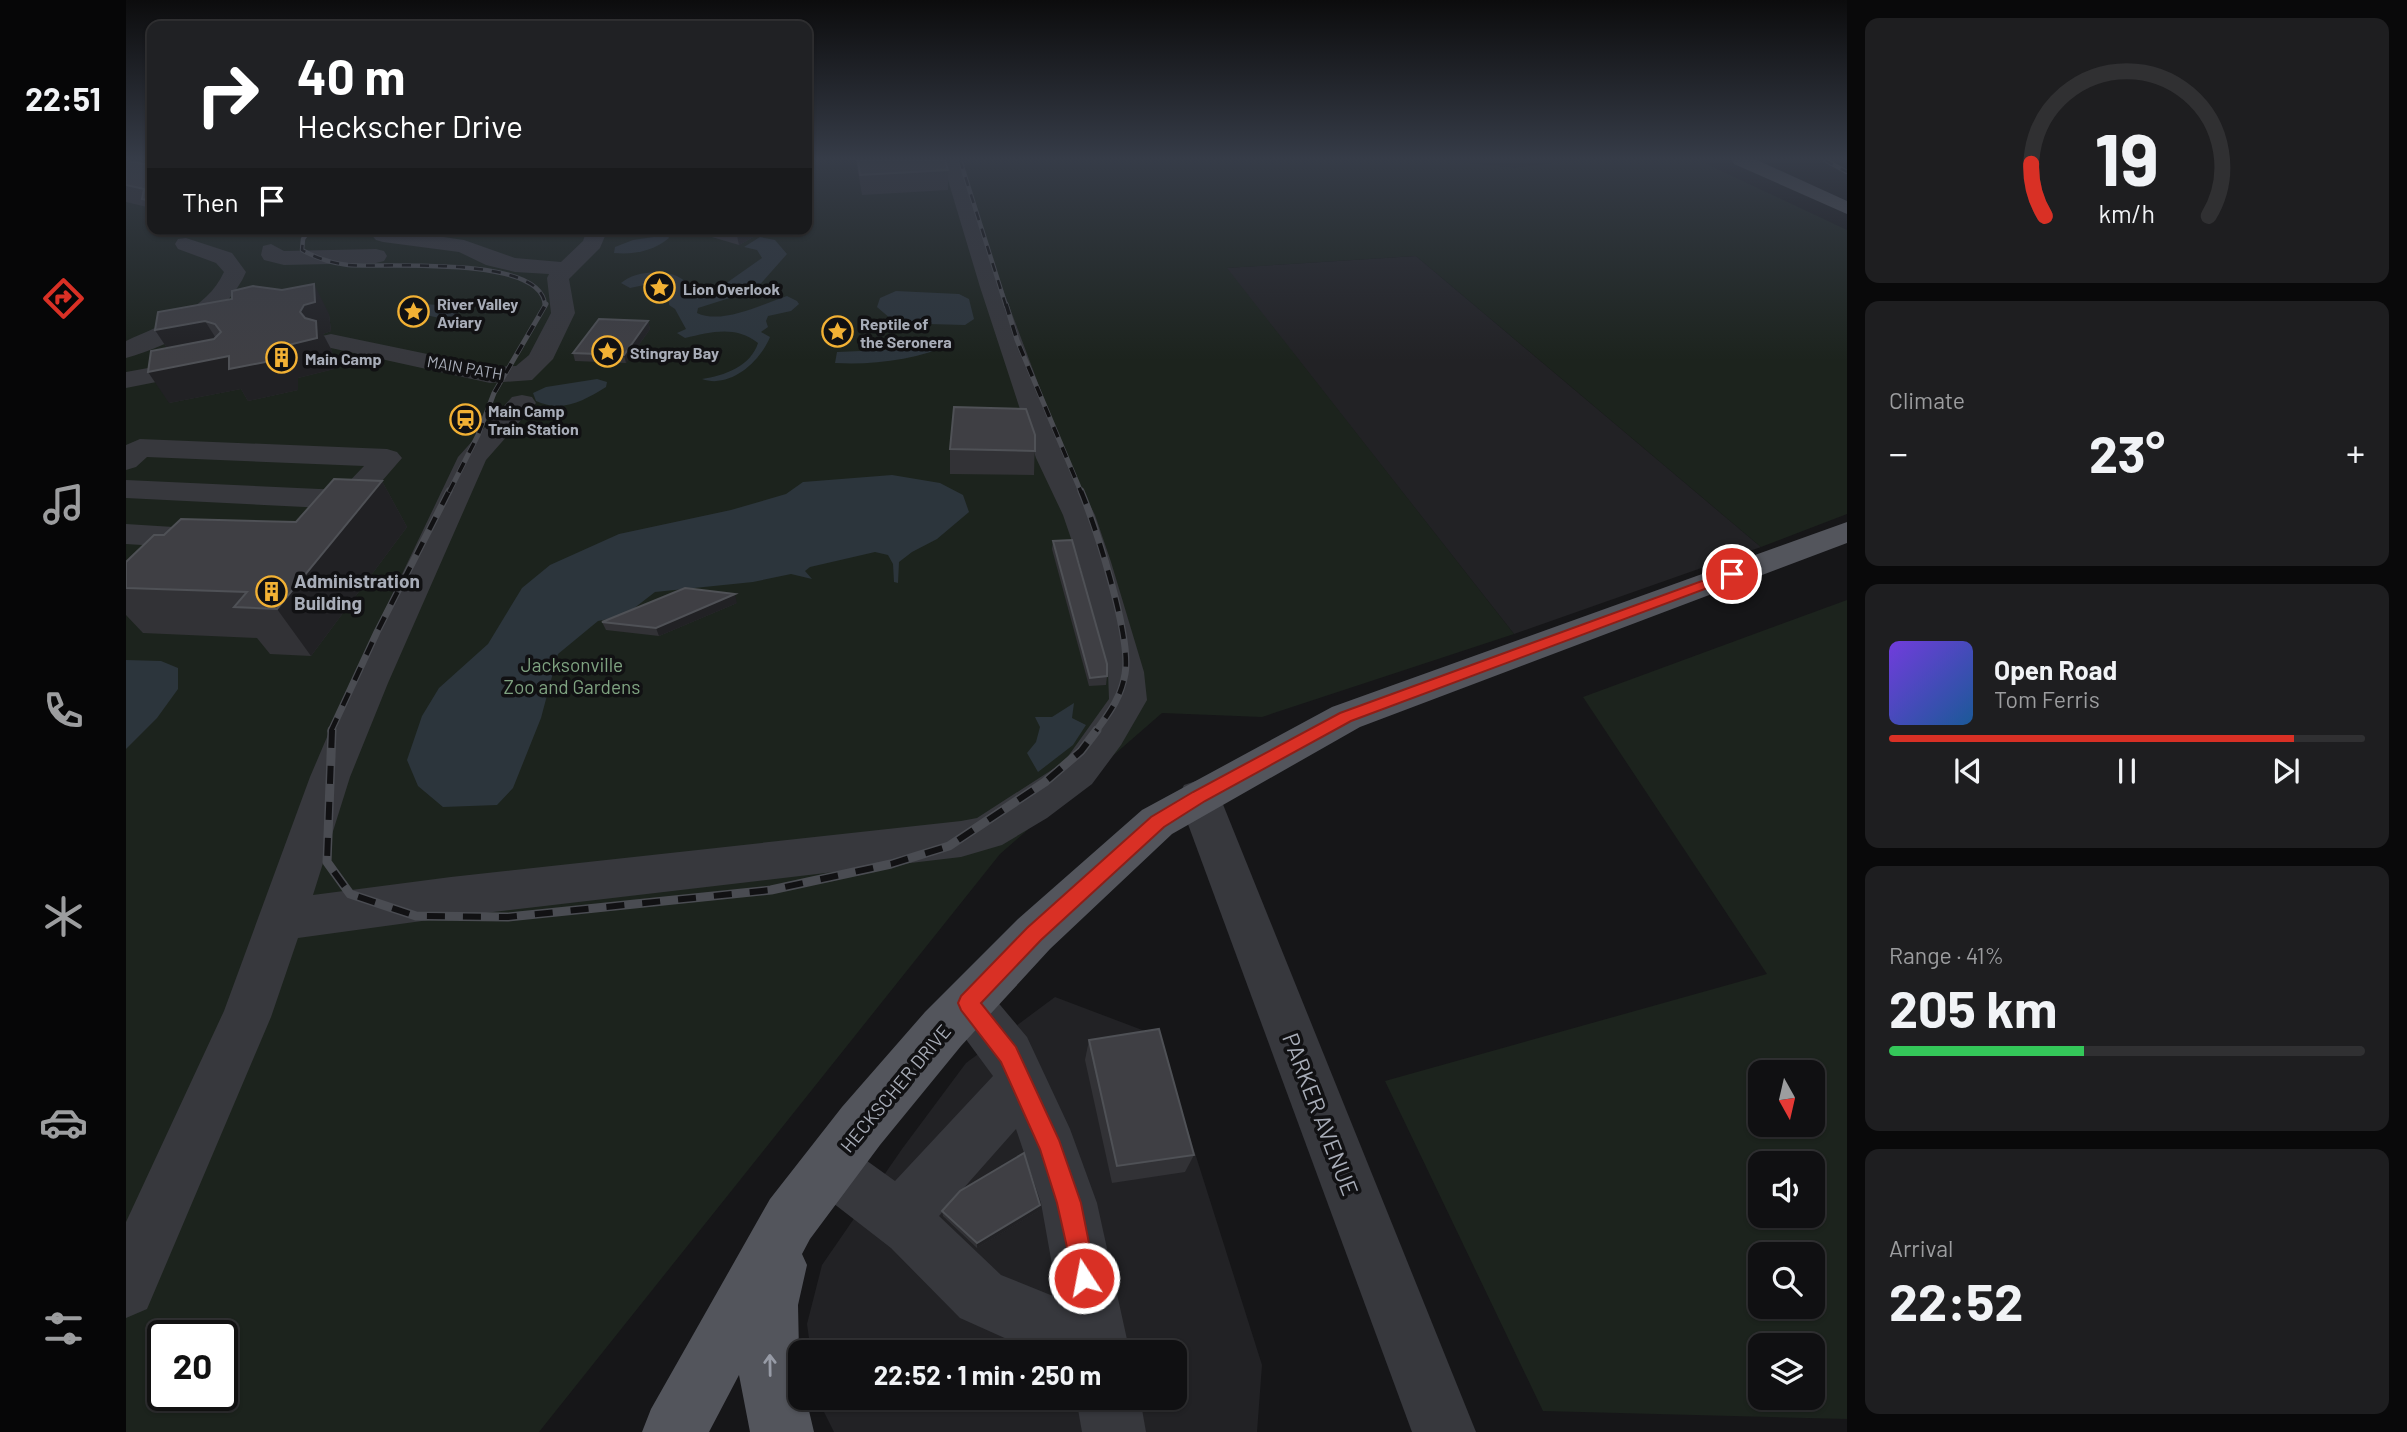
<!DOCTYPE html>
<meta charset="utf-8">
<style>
body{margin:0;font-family:Barlow,sans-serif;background:#1e1e20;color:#f1f3f6;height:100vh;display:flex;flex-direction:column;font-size:26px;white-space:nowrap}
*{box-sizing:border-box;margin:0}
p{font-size:23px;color:#9c9d9f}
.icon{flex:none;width:38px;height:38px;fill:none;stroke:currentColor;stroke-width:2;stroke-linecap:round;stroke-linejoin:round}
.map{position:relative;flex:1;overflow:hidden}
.sheet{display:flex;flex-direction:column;gap:18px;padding:18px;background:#09090a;width:560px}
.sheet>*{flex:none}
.banner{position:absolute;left:21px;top:21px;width:665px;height:214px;border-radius:14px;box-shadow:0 2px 5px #0004,0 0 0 2px #303032;background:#202124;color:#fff;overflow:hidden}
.needle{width:46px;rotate:172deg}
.controls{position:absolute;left:1622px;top:1060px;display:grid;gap:14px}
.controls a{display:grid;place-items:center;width:77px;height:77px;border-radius:14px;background:#101012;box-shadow:0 2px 5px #0004,0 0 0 2px #303032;font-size:35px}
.speed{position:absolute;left:21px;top:1320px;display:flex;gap:14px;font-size:35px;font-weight:700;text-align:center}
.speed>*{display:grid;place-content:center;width:91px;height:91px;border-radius:50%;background:#101012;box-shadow:0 2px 5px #0004,0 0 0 2px #303032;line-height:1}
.speed .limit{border:4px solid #111;border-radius:10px;background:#fff;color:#111}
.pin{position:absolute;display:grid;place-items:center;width:60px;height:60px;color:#fff;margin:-30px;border:4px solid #fff;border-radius:50%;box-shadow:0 2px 7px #0007}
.me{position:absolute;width:77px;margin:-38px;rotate:349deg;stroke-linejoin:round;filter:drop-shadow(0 0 5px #0008)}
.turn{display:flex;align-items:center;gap:24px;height:147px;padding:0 35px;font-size:32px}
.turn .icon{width:91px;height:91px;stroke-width:2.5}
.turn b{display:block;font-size:49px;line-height:60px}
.then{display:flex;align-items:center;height:66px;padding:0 35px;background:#0003;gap:14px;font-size:26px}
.big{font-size:52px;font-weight:700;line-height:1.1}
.sheet .tile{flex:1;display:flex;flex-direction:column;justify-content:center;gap:10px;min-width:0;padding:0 24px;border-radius:14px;background:#1e1e20}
.sheet .dial{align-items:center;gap:0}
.dial svg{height:182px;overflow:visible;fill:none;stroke:#303032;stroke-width:7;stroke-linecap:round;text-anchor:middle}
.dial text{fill:#f1f3f6;stroke:none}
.song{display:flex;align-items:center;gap:21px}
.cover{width:84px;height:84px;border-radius:10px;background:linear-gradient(135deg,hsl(260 70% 55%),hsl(210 70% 35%))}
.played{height:7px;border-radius:4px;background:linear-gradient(90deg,#d93025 85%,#303032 85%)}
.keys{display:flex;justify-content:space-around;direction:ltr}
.heat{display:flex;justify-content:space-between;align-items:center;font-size:38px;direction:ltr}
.charge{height:10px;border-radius:5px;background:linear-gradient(90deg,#34c759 41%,#303032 0)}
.trip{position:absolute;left:662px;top:1340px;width:399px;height:70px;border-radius:14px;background:#101012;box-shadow:0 2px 5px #0004,0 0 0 2px #303032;font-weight:700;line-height:70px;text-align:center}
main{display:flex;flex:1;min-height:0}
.dock{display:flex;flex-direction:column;width:126px;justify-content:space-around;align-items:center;background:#060607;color:#9c9d9f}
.dock .icon{width:49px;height:49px}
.dock .on{color:#d93025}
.dock b{font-size:32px;color:#f1f3f6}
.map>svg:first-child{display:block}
</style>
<main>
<nav class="dock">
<b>22:51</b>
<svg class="icon on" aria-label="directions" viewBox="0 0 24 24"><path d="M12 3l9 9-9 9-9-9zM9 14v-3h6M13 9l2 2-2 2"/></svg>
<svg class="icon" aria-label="music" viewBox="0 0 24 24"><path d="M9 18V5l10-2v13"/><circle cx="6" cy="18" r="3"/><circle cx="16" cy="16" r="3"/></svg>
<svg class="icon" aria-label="phone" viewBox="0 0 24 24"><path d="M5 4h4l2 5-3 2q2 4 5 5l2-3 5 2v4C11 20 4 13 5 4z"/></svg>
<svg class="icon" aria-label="climate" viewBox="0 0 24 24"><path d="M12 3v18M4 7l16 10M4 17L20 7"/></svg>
<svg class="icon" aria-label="car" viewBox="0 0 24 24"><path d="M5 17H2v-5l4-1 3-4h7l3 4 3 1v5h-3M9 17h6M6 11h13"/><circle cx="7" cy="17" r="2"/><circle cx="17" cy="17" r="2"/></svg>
<svg class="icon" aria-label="filters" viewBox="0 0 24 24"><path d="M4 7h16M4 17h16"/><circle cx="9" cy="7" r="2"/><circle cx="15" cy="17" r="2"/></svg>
</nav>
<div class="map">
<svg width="1721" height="1432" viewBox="0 0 1721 1432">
<rect width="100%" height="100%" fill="#161618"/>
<g fill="#222225">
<path d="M1290,256L1635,547L1388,634L1100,268Z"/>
<path d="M929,997L1032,1036L1136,1365L1131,1432H708L691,1398H1048V1353H685L681,1324L696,1265L776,1149L840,1063Z"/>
</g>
<g fill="#1c231d" fill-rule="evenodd">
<path d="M0,160H26V229H681V160H1316L1389,168L1449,160H1572L1721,230V514L1635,547L1290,256L1101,268L1388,634L1136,717L1036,713L874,854L413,1432H0ZM37,1335H96V1395H37Z"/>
<path d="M1721,600V1419L1417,1411L1259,1081L1641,974L1457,697ZM1634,1073H1687V1125H1634ZM1634,1164H1687V1216H1634ZM1634,1255H1687V1307H1634ZM1634,1346H1687V1398H1634Z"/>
</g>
<g fill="#2c353c">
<path d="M541,235L543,238C528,251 507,255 488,253L489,247L507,240Z"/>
<path d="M634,237L649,240L661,254L629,290L572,308L571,313C596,325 636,304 661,296L671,301L673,304L665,311L642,316L640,321L642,327L635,332L644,337C634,362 604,389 576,379C598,376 625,366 632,343C609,325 585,332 559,338L551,333L560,329L549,309L543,305V290L523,284L504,288L495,283C508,271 541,268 556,279C560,282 563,289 566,293H581L599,284L636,258L631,250L618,247Z"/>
<path d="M770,291L833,294L843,299L848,319L839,325L766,323L765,319L751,307L754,298Z"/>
<path d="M291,301C306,308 322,302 337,309C323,321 313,319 295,313L294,309L282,310L276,307Z"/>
<path d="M785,343H827C791,360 748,365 709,363L711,352L758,350Z"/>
<path d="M471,379L481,382L480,387C457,401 437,413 410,401L407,393L420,387Z"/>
<path d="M766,475L814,483L837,495L843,512L811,539L786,552L773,562L772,583L768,582L767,564L762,555L749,552L684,567L679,571L686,579L665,574L627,582L529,592L498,616L472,621L432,654L415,718L387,788L371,805L317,807L292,786L281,760L296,716L313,688L362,644L396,588L424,565L493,534L605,510L660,494L677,482Z"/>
<path d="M0,660L35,661L52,668V689L31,718L0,749Z"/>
<path d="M948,703L946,718L960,725L947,745L912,772L901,753L910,742L914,727L909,717H926Z"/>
</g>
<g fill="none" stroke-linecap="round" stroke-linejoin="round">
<g fill="#37383d" fill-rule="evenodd">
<path d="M816,160H834L876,287L940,458L969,515L985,562L1018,672L1021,700L995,745L966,784L921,818L876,845L835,857L325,917L172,938L145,1017L21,1309L0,1318V1222L98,1011L184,777L224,683L332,457L386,397L396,395L406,397L410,403L360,460L262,683L224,777L187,895L325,877L835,821L851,818L938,762L983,699L982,672L953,562L937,515L910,458L854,287Z"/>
<path d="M240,229H262L338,240L389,258L435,262L457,241L461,229H482L474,248L443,279L449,313L427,359L406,380L364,383L205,348L196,346L193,341L196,336L205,334L364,367L390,366L403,355L425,313L421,278L423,274L389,272L360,265L333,252L257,242L250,240Z"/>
<path d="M60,238L106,253L120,272C102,315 45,346 0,358V341C36,324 80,311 98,272L90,263L52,249L49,244L52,239Z"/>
<path d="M145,244L158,251L250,249L258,251L261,256L258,261L250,263L158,265L138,260L135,255L137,246Z"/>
<path d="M77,358L86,361L90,366L86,371L0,388V372Z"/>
<path d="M14,439L261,449L271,452L276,458L217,526L206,529L195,526L190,519L199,508L0,498V480L215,490L238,466L21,457L10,467L0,470V445Z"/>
<path d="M0,524L79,529L90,532L95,539L90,546L79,549L0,544Z"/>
<path d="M1073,780L1088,785L1094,797L1350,1432H1286L1052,797L1058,785Z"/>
<path d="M842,980L859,987L901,1037L944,1129L971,1203L1004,1353H912L834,1318L765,1248L685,1186L677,1167L685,1148L704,1140L723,1148L769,1181L867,1076L825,1019L818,1003L825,987ZM890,1129L915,1203L932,1298L875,1275L813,1216Z"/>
<path d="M950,1398H1014L1020,1432H956Z"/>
</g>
<g fill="#53555c" fill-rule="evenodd">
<path d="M1606,160H1631L1721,201V214L1608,164Z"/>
<path d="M1721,522V543L1234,727L1046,834L924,949L835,1046L754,1145L684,1239L676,1254L681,1265L672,1305L674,1398H680L688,1432H624L613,1375L583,1432H516L525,1409L644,1199L716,1107L799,1012L892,919L1016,810L1206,707Z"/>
</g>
<defs>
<g id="rail-far3">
<path d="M834,160L880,306"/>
<path d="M1699,160L1721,172"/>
<path d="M184,229L177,239L176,250C190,258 205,263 222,265C258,268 418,254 419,306"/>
</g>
<g id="rail-far2">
<path d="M880,304L891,340L955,492"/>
<path d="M323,492L352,435L368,393L420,304"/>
</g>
<g id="rail-far1">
<path d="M955,491C970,527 1006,638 999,674C995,698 983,713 970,731"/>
<path d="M205,731L251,632L323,491"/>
</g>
<path id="rail" d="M206,730L201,862L224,894L290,916L382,917L645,890L765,864L823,846L919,782L955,751L971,730"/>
</defs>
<use href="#rail-far3" stroke="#4a4c52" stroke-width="4.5"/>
<use href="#rail-far2" stroke="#4a4c52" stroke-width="5"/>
<use href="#rail-far1" stroke="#4a4c52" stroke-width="7"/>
<use href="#rail" stroke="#4a4c52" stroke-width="9"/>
<use href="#rail-far3" stroke="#111113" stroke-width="2.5" stroke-dasharray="9" stroke-linecap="butt"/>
<use href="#rail-far2" stroke="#111113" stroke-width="3.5" stroke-dasharray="11" stroke-linecap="butt"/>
<use href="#rail-far1" stroke="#111113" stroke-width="4.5" stroke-dasharray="14" stroke-linecap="butt"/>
<use href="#rail" stroke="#111113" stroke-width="6" stroke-dasharray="18" stroke-linecap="butt"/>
</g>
<g fill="#323236">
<path d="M730,160H819L822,170V190L736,195Z"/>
<path d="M0,161L26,165V215L21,207L0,202Z"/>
<path d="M578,229H631L627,237L613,245L579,235Z"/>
<path d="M106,299L203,314L205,331L197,334L206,351L208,369L172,378V390L122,401L115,389L43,403L41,348L29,330Z"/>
<path d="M522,321L524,329L500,363L449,361L447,353Z"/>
<path d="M909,435L908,475L824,474V449Z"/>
<path d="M256,481L281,527L185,656L144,654L131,638L17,633L0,615V562L38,535L170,522Z"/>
<path d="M927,541L981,676L980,685L963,686L926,549Z"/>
<path d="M611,603L533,636L480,630L476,622Z"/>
<path d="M963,1040L1068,1155L1059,1172L986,1183L959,1060Z"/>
<path d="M914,1205V1210L851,1248L817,1216L816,1211Z"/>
</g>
<g fill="#212124">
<path d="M612,229H631L627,237L613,245L610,231Z"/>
<path d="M188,284L203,314L205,331L197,334L206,351L208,369L172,378V390L122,401L115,389L43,403L22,372L103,356L174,312Z"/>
<path d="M79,321L98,351L49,360L29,330Z"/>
<path d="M522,321L524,329L500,363L498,355Z"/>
<path d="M256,481L281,527L185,656L151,609Z"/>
<path d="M609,594L611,603L533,636L530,628Z"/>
<path d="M914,1205V1210L851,1248V1243Z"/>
</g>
<g fill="#3f3f44" stroke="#4f5156" stroke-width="2">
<path d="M732,160H819L822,170L734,175Z"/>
<path d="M0,161L26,165V201L16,199L18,189L0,185Z"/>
<path d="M188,284L189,302L178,305L174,312L179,318L190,321L191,338L154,347L155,359L103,369V356L22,372L25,351L88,339L95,332L89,324L79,321L29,330L32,312L106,299V291L127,286L156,290Z"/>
<path d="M473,319L522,321L498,355L447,353Z"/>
<path d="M828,407L900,409L909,435V451L824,449Z"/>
<path d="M208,479L256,481L151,609L108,607L121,592L0,588V562L28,535H38L55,519L170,522Z"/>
<path d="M946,540L981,664V676L964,678L927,541Z"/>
<path d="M559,588L609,594L530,628L476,622Z"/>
<path d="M1033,1029L1068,1155L991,1166L963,1040Z"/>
<path d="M898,1153L914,1205L851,1243L816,1211L834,1191Z"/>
</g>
<defs><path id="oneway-shaft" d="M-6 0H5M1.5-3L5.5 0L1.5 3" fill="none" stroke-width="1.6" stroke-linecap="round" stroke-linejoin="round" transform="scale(1.75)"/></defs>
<use stroke="#979ba6" href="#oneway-shaft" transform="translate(644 1365) rotate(-91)"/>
<linearGradient id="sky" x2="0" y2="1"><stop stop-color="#0c0c0d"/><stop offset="0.44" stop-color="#363c48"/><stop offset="1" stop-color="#363c48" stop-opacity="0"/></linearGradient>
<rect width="1721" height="361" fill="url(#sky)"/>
<path fill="#d93025" stroke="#8d1f18" stroke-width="2" d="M1606,570L1613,574L1611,577L1225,721L1079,801L1038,827L915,940L855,1003L890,1047L933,1140L955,1203L970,1278L967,1287L958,1290L950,1287L931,1203L914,1149L875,1062L835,1010L832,1003L835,996L901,928L1025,817L1067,792L1214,713Z"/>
<defs>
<symbol id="sight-ring" viewBox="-11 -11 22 22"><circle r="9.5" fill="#111113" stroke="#f2b134" stroke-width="1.5"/><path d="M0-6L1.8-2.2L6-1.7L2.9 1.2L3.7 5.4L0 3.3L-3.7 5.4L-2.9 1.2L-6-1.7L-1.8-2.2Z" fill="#f2b134"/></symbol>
<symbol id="building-ring" viewBox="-11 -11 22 22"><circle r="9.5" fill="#111113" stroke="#f2b134" stroke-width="1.5"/><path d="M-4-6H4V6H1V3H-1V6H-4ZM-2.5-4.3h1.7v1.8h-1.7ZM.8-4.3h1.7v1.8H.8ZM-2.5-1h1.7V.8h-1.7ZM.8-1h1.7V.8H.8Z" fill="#f2b134"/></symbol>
<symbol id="station-ring" viewBox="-11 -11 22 22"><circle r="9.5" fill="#111113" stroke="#f2b134" stroke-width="1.5"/><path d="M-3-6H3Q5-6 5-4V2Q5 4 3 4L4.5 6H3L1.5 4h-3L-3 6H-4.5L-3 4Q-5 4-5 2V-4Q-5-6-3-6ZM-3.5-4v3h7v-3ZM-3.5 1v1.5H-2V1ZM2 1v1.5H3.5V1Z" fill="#f2b134"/></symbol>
</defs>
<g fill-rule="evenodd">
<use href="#sight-ring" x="516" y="270" width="35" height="35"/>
<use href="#sight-ring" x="270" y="294" width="35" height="35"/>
<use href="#sight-ring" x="694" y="314" width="35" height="35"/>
<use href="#sight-ring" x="464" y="334" width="35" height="35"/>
<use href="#building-ring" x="138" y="340" width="35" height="35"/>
<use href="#station-ring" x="322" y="402" width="35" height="35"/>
<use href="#building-ring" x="128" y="574" width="35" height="35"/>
</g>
<g text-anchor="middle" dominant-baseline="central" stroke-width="7" stroke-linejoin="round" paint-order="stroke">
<g font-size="16" font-weight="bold" fill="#a8adb8" stroke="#111113" text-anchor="start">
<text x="557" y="288">Lion Overlook</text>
<text x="311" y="303">River Valley<tspan x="311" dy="18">Aviary</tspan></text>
<text x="734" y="323">Reptile of<tspan x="734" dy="18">the Seronera</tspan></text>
<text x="504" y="352">Stingray Bay</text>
<text x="179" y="358">Main Camp</text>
<text x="362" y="410">Main Camp<tspan x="362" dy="18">Train Station</tspan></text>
</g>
<g font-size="16" fill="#a8adb8" stroke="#111113">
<text transform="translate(339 367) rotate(10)">MAIN PATH</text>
</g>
<g font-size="19" font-weight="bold" fill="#a8adb8" stroke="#111113" text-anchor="start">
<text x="168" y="580">Administration<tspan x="168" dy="22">Building</tspan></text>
</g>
<g font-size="19" fill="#7fa381" stroke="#111113">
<text x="446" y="664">Jacksonville<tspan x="446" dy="22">Zoo and Gardens</tspan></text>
</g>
<g font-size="19" fill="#a8adb8" stroke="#111113">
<text transform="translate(769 1088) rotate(-50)">HECKSCHER DRIVE</text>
</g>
<g font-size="23" fill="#a8adb8" stroke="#111113">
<text transform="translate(1195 1114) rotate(69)">PARKER AVENUE</text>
</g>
</g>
</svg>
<div class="controls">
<a><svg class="needle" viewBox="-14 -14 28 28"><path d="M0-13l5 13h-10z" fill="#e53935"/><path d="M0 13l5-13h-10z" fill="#9c9d9f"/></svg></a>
<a><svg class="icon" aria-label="sound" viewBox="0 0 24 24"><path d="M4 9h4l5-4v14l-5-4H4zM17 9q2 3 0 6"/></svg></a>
<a><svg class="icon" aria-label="search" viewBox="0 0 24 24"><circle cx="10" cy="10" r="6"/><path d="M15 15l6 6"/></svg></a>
<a><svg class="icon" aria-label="layers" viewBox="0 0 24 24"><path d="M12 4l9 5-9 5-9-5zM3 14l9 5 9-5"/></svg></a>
</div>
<div class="speed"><div class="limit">20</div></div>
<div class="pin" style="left:1606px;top:574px;background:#d93025"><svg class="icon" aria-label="arrive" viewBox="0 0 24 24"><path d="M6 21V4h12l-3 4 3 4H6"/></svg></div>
<svg class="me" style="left:958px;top:1278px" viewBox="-20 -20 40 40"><circle r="17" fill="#d93025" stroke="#fff" stroke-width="3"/><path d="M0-11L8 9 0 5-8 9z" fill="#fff"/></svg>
<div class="trip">22:52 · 1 min · 250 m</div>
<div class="banner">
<div class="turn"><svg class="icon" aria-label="right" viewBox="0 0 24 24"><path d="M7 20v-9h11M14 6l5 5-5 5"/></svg><div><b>40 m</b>Heckscher Drive</div></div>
<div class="then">Then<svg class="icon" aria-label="arrive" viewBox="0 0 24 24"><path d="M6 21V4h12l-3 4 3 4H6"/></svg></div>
</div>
</div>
<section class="sheet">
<div class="tile dial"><svg viewBox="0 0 100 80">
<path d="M14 69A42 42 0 1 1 86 69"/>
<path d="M14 69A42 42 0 0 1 8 46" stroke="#d93025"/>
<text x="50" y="56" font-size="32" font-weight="700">19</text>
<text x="50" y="72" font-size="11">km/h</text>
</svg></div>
<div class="tile"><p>Climate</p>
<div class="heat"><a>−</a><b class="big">23°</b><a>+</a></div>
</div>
<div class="tile">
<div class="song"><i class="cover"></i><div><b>Open Road</b><p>Tom Ferris</p></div></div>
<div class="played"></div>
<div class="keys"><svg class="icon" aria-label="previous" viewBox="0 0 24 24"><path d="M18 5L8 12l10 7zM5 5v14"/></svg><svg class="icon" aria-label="pause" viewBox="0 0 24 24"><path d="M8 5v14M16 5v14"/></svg><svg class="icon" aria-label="next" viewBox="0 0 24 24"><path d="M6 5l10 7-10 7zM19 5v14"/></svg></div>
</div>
<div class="tile"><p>Range · 41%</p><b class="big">205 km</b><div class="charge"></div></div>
<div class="tile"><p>Arrival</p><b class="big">22:52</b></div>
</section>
</main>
